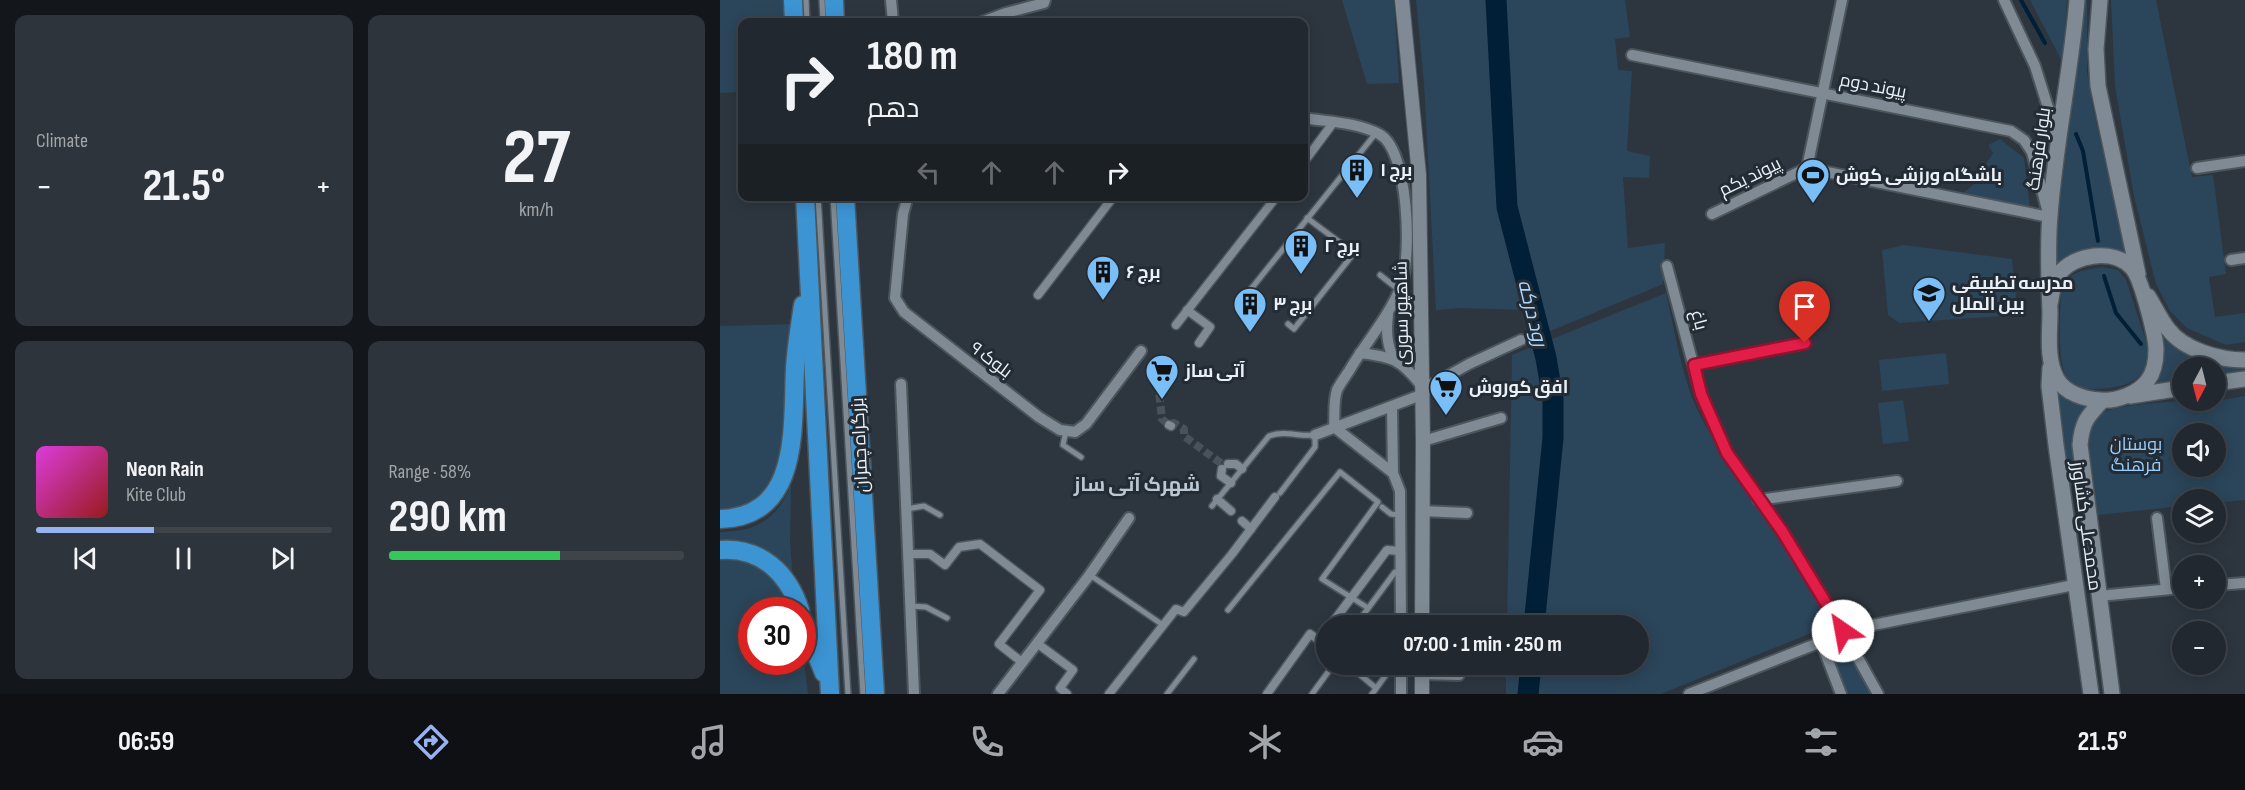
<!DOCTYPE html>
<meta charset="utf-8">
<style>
body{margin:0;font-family:"Sofia Sans Condensed",Cairo,sans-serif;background:#2e343b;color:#f1f3f6;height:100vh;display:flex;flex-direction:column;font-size:22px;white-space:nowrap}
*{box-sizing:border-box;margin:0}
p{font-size:20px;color:#a2a6aa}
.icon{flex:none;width:33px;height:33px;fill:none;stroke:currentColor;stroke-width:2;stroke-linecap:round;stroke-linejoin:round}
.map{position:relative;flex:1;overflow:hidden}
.panel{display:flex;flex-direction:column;gap:15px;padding:15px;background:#13161a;width:720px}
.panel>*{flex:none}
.top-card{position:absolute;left:18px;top:18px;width:570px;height:183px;border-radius:12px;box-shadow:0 3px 15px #0003,0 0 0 2px #3f444b;background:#22282f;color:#f1f3f6;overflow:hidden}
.needle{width:39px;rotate:187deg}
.buttons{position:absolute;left:1452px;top:357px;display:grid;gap:12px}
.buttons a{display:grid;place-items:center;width:54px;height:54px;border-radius:50%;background:#22282f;box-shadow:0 3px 15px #0003,0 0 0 2px #3f444b;font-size:30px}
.speed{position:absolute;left:18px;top:597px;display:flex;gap:12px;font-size:30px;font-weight:700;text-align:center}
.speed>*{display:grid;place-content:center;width:78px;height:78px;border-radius:50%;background:#22282f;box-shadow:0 3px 15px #0003,0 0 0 2px #3f444b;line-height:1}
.speed .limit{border:9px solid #d22;background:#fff;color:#111}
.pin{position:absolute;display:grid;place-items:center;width:51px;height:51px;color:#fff;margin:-62px -26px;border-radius:50% 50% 50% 0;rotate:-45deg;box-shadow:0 0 6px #0007}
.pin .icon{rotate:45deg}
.me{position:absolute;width:66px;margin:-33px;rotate:327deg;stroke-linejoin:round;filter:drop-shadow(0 0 4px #0008)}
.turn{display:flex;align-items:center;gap:21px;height:126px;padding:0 30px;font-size:27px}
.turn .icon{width:78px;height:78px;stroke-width:2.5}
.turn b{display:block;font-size:42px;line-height:51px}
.lanes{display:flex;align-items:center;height:57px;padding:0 30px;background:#0003;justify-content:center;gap:30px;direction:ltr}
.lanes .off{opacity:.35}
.big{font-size:45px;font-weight:700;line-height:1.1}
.panel .widget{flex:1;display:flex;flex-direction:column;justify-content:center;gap:9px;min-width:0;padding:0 21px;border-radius:12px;background:#2e343b}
.panel .dial{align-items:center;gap:0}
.dial b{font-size:78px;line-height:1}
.song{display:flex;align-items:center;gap:18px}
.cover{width:72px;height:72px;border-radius:9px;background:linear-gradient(135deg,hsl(300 70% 55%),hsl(0 70% 35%))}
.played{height:6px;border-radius:3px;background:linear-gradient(90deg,#95b2f1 40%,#3f444b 40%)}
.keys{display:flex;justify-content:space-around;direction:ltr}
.heat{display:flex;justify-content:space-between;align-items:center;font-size:33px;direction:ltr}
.charge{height:9px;border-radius:4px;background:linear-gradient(90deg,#34c759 58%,#3f444b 0)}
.panel .tiles{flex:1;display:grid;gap:15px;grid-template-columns:repeat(2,1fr)}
.trip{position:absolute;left:596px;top:615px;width:333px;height:60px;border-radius:30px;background:#22282f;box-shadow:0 3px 15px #0003,0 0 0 2px #3f444b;font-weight:700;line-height:60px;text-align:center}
.tabs{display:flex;height:96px;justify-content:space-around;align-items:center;background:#0e1013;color:#a2a6aa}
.tabs .icon{width:42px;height:42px}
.tabs .current{color:#95b2f1}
.tabs b{font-size:27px;color:#f1f3f6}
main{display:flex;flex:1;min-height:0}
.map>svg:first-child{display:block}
</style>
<main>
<section class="panel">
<div class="tiles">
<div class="widget"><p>Climate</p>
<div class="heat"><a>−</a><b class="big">21.5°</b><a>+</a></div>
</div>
<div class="widget dial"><b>27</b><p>km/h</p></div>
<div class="widget">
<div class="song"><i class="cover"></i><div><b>Neon Rain</b><p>Kite Club</p></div></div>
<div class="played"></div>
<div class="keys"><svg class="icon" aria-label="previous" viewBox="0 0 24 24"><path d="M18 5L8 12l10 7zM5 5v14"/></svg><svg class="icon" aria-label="pause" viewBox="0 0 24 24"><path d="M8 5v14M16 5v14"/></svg><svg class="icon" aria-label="next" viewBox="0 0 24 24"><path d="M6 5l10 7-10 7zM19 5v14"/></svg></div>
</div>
<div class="widget"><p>Range · 58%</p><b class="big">290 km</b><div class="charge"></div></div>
</div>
</section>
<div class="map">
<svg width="1525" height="694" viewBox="0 0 1525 694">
<rect width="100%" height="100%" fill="#2d363f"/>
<g fill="#2b455a" fill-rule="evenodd">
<path d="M0,0H65L66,22H22V92L0,93Z"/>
<path d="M622,0H674L679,83L647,84Z"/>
<path d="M696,0H905L910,37L895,39L898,70L912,71L907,151L930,156L929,178L903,177L908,248L945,243L943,284L814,338L804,310L741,308L716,310L704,83Z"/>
<path d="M1310,0H1347L1343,63Z"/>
<path d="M1391,0H1436L1472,177L1493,175L1506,274L1489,277L1495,317L1525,313V342L1506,345L1467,328L1450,311L1436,284L1414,196L1395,86Z"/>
<path d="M1363,1H1367V72L1372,104L1393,197L1413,265L1345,261L1334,267C1340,178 1356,90 1363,1Z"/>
<path d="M1280,139L1304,158L1310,208L1243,193L1252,186L1273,153L1268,145Z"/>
<path d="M1184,245L1292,259L1298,315L1179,323L1168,315L1162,250Z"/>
<path d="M1383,267L1398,270L1406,280L1431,356C1428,365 1424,373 1416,379C1403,389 1359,395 1348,380C1337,366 1339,308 1342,290C1343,286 1346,281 1349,278C1357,270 1371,269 1383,267Z"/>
<path d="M946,293C954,328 963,381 978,411C998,452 1029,487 1054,525C1089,580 1123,636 1152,694H1116L1091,633L941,694H786V665L918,664V626L787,625L792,355Z"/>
<path d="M75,324L62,470L41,499L26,508L0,513V326Z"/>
<path d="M1439,334C1460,356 1494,371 1525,366V374L1496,379V368H1462V384L1435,385C1448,368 1445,353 1439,334Z"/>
<path d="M1226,353L1229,384L1162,391L1159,360Z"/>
<path d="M1339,393C1346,398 1362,403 1366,407L1353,430V454L1356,485L1350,486L1337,395Z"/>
<path d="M1525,396V500L1496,503V500H1462V506L1378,515L1368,443C1369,434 1373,421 1381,414C1392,405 1461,400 1478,401L1480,404ZM1462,434H1496V466H1462Z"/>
<path d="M1183,400L1189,441L1163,444L1158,403Z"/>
<path d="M71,485L70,542L73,581L70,572L62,563L0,543V532C37,532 57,519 71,485Z"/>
<path d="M0,556L29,559L58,577L74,610H32V662H82L83,652L88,694H0Z"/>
</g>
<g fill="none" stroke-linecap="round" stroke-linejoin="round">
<g stroke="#011f36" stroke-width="4">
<path d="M1301,0L1325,43"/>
<path d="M1356,134L1363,151L1378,241"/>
<path d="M1384,276L1396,313L1421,344"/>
</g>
<g stroke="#011f36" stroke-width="21">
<path d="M776,0L787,207L826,358L833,399V438L814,626"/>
<path d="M808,694L811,664"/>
</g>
<path stroke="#49525a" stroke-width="8" stroke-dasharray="8 4" stroke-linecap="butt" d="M452,363L438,382L442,419L449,425L454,423L464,429V436L502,464H508"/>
<defs>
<g id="service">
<path d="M86,0L87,22"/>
<path d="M102,0L103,22"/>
<path d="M98,196L128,694"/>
<path d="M113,196L143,694"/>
<path d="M660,275L679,290"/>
<path d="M533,299L527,294L656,133"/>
<path d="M568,324L574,329L634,253L587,218"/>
<path d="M346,431L343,445L361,457"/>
<path d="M492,506L549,436C565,430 579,437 595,435V447L560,493"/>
<path d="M662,507L671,514L679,515"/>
<path d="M186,509L204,506L220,515"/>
<path d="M370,575L440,623"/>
<path d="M190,606L206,607L227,618"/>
<path d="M508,610L620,472L658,502L602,579L648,608"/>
<path d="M635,626L675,572L681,570"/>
<path d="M627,664L656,688"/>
<path d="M447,694L474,659"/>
<path d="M592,694L614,664"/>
<path d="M652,694L674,664"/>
</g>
<g id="pedestrian">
<path d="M584,162L613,123"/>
<path d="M318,295L394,196"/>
<path d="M467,310L490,327L479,343"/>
<path d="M456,325L557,196"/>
<path d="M449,425L451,426"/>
<path d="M508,464H516L522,469"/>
<path d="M502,469L501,476L511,483"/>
<path d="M497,499L511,511"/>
<path d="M522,521L531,529"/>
<path d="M188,554H210L225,565L239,547L260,544L320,590L279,644L303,663"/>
<path d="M610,626L667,550L681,551"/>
<path d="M318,644L353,670L340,688L347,694"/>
<path d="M389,694L456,609L464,612L512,554L555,497"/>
<path d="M547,694L590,634L599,640L606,631"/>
</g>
<g id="minor">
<path d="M171,0L173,22"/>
<path d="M1284,0L1315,66L1337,136"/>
<path d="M262,22L286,13L324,3L325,0"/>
<path d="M912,55L1291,131L1304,140L1312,152L1329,217L1087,168L992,214"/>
<path d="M584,118C608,122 637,122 659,134C689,149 692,257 681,286C669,317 646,342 629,371C625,377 620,384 617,390C613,402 615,415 614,427"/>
<path d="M1087,168L1122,0"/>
<path d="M1477,168L1525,161"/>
<path d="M188,196L183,214L175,298L184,312L319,417L340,430L355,432L366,424L421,351"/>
<path d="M1511,260L1525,258"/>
<path d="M947,266L981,394L1007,453L1062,531L1123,631L1158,694"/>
<path d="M668,315C666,332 667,343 673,358"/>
<path d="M640,353C673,357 680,359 701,385L713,384L749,364L801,340"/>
<path d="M974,365L1085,343"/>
<path d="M181,384L194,694"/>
<path d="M672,407L673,473"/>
<path d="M614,427L673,473L680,491L681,626"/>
<path d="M595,435L701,395"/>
<path d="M703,441L781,418"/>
<path d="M1038,500L1177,481"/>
<path d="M702,511L747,513"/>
<path d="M1437,518L1446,589"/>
<path d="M1496,585L1525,583"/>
<path d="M1379,596L1462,588"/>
<path d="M1123,631L1354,585"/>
<path d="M681,664V694"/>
<path d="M702,674L739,675"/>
<path d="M278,694L368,577L409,518"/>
<path d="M969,694L1101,642L1121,694"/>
</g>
<g id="tertiary">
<path d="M682,0L699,175L703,441L702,626"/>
<path d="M702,664V694"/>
</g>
<g id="secondary">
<path d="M1380,0L1376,49L1378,86L1418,274"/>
<path d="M1428,296C1435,307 1440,319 1448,329C1464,350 1499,360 1525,360"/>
<path d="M1330,304C1332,295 1333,282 1339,274C1354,254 1394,248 1412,268C1421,277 1436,336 1436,350C1436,360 1435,371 1428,380C1419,393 1396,402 1380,400C1364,399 1345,393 1337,379C1326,359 1330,333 1330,312C1329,280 1327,248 1330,216C1335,144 1351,73 1357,0"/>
<path d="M1330,368L1329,386L1336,445L1371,694"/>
<path d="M1496,383L1525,379"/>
<path d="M1410,396L1462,388"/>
<path d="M1382,401C1367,417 1362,422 1360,445L1392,694"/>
</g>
<g id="trunk">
<path d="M73,0L74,22"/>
<path d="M114,0L115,22"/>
<path d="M85,196L110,694"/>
<path d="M125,196L155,694"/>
<path d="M0,519C81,517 72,427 75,369C76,348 80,326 83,305"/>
<path d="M0,550C41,547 68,573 80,610"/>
<path d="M82,619L104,673"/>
</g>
</defs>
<use href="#service" stroke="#4c555b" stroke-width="8"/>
<use href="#pedestrian" stroke="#4c555b" stroke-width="11"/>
<use href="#minor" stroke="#4c555b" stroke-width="14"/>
<use href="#tertiary" stroke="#4c555b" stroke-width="16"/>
<use href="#secondary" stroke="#4c555b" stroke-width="18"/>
<use href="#trunk" stroke="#4c555b" stroke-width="21"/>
<use href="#service" stroke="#7f8a94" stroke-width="5"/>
<use href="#pedestrian" stroke="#7f8a94" stroke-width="8"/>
<use href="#minor" stroke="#7f8a94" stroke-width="10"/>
<use href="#tertiary" stroke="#7f8a94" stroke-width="14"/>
<use href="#secondary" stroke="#7f8a94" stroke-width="15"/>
<use href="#trunk" stroke="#3c94d3" stroke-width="18"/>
</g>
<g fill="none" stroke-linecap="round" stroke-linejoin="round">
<defs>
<path id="route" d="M1085,343L974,365L981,394L1007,453L1062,531L1123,631"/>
</defs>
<use href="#route" stroke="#92132f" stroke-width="15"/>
<use href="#route" stroke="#e11d48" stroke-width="10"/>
</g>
<defs>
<symbol id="building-pin" viewBox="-11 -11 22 30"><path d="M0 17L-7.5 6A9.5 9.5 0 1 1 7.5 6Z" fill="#7abef8" stroke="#232c34"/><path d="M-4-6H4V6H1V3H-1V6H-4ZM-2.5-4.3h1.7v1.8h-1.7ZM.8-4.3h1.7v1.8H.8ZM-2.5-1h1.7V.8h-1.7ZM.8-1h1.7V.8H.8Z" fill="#111"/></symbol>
<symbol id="stadium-pin" viewBox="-11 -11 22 30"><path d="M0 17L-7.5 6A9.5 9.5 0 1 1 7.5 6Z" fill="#7abef8" stroke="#232c34"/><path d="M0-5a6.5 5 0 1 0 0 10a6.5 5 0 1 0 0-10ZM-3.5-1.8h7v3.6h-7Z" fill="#111"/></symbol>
<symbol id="school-pin" viewBox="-11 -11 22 30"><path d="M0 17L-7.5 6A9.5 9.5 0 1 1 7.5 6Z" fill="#7abef8" stroke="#232c34"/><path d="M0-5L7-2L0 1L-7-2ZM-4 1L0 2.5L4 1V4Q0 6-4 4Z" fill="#111"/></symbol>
<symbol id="supermarket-pin" viewBox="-11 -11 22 30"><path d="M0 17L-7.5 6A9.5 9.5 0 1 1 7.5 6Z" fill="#7abef8" stroke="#232c34"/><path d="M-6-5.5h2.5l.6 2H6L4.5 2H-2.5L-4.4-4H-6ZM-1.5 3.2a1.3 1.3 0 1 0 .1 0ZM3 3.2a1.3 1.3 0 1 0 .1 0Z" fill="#111"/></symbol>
</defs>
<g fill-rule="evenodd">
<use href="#building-pin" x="618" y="151" width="38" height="52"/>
<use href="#stadium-pin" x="1074" y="156" width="38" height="52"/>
<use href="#building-pin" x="562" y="227" width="38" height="52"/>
<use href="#building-pin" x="364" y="253" width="38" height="52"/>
<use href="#school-pin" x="1190" y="274" width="38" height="52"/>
<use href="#building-pin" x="511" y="285" width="38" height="52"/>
<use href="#supermarket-pin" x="423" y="352" width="38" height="52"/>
<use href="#supermarket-pin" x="707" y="368" width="38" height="52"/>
</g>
<g text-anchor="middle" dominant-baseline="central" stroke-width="6" stroke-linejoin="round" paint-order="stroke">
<g font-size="18" fill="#eaf0f6" stroke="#232c34">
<text transform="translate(1153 86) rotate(11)">پیوند دوم</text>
<text transform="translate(1319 149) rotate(-82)">بلوار فرهنگ</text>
<text transform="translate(1030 177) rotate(-26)">پیوند یکم</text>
<text transform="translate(682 313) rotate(-91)">شاهپور سوری</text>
<text transform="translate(979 320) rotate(75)">باغ</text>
<text transform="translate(271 360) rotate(37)">بلوک ۹</text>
<text transform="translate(140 445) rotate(-93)">بزرگراه چمران</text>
<text transform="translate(1366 526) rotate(82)">محمدعلی کشاورز</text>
</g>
<g font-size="18" font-weight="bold" fill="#eaf0f6" stroke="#232c34" text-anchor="start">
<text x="660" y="170">برج ۱</text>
<text x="1116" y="175">باشگاه ورزشی کوش</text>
<text x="604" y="246">برج ۲</text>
<text x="406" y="272">برج ۶</text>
<text x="1232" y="283">مدرسه تطبیقی<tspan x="1232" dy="21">بین الملل</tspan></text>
<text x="553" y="304">برج ۳</text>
<text x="465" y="371">آتی ساز</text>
<text x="749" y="387">افق کوروش</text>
</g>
<g font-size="18" fill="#97cefd" stroke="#232c34">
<text x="1416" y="444">بوستان<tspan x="1416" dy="21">فرهنگ</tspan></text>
</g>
<g font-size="20" font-style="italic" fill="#abd7fd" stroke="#232c34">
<text transform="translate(812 313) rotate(76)">رود درکه</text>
</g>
<g font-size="20" font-weight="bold" fill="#bbc7d2" stroke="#232c34">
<text x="417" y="485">شهرک آتی ساز</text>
</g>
</g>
</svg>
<div class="buttons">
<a><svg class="needle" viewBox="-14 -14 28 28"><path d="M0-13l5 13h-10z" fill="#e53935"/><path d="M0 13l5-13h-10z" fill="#a2a6aa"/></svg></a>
<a><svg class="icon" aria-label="sound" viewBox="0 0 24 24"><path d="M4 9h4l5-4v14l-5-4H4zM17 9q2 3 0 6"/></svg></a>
<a><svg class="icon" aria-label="layers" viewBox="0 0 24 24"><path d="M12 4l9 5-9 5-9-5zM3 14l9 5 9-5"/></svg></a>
<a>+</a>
<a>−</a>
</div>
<div class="speed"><div class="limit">30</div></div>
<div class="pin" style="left:1085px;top:343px;background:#d93025"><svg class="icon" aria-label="arrive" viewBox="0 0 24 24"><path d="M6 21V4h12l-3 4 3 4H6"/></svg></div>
<svg class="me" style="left:1123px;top:631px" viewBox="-20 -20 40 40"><circle r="19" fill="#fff"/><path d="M0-13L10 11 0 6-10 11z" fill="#e11d48"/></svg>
<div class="trip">07:00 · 1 min · 250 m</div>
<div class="top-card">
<div class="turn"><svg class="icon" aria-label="right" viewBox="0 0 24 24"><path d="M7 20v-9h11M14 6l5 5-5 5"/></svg><div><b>180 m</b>دهم</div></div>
<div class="lanes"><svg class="icon off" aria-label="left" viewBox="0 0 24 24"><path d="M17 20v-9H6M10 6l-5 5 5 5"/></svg><svg class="icon off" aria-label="ahead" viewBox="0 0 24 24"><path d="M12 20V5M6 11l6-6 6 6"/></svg><svg class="icon off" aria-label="ahead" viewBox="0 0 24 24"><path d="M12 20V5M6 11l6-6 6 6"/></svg><svg class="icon" aria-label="right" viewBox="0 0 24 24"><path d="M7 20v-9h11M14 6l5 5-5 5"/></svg></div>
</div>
</div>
</main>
<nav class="tabs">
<b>06:59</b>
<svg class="icon current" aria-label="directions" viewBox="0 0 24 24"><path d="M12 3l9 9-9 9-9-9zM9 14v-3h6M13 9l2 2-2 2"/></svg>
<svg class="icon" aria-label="music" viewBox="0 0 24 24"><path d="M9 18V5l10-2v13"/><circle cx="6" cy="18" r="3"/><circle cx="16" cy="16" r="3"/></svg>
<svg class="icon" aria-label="phone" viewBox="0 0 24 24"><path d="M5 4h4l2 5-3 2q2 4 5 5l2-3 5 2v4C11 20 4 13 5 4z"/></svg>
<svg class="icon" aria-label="climate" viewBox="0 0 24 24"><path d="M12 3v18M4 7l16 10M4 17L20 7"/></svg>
<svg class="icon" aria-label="car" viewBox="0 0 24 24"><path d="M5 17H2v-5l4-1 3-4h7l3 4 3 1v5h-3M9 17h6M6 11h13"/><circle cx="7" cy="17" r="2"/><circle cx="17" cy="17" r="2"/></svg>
<svg class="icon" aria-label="filters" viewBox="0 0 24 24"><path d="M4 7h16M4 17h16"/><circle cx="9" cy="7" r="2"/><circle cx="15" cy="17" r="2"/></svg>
<b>21.5°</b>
</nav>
